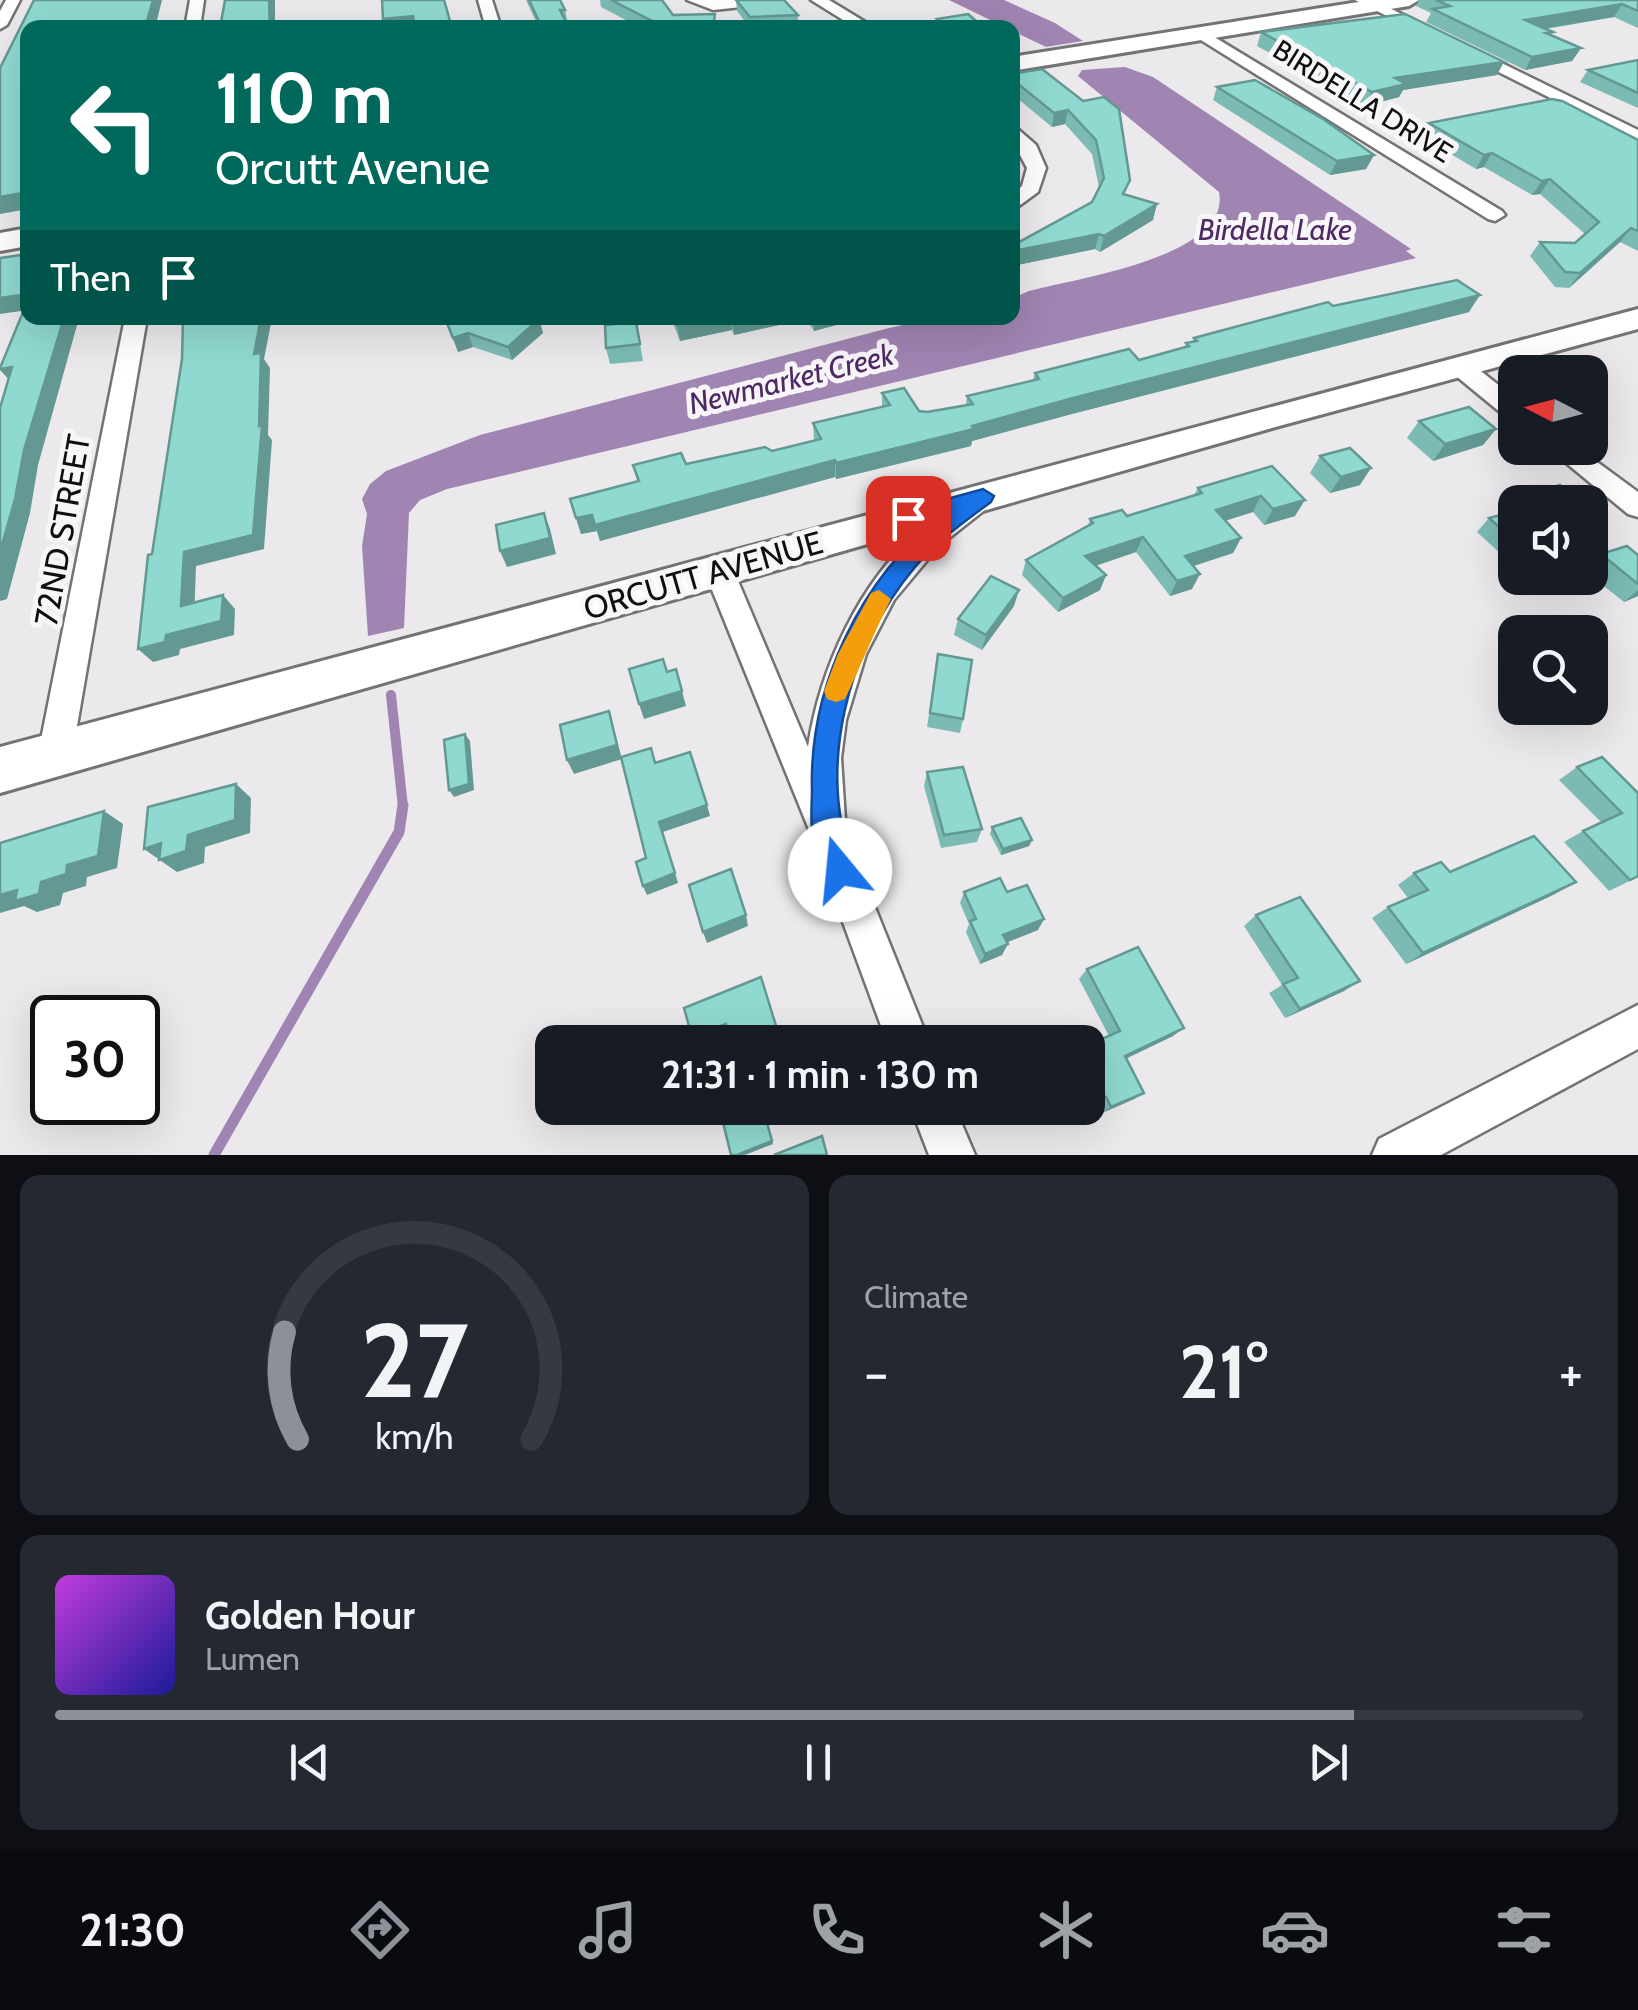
<!DOCTYPE html>
<meta charset="utf-8">
<style>
body{margin:0;font-family:Cabin,sans-serif;background:#242831;color:#f1f3f6;height:100vh;display:flex;flex-direction:column;font-size:38px;white-space:nowrap}
*{box-sizing:border-box;margin:0}
p{font-size:32px;color:#9ea1a6}
.icon{flex:none;width:55px;height:55px;fill:none;stroke:currentColor;stroke-width:2;stroke-linecap:round;stroke-linejoin:round}
.map{position:relative;height:1155px;overflow:hidden}
.side{display:flex;flex-direction:column;gap:20px;padding:20px;background:#0d0f14;flex:1}
.side>*{flex:none}
.guide{position:absolute;left:20px;top:20px;width:1000px;height:305px;border-radius:20px;box-shadow:0 10px 40px #0002;background:#00695c;color:#fff;overflow:hidden}
.needle{width:65px;rotate:276deg}
.fabs{position:absolute;left:1498px;top:355px;display:grid;gap:20px}
.fabs a{display:grid;place-items:center;width:110px;height:110px;border-radius:20px;background:#171b24;box-shadow:0 10px 40px #0002;font-size:50px}
.speed{position:absolute;left:30px;top:995px;display:flex;gap:20px;font-size:50px;font-weight:700;text-align:center}
.speed>*{display:grid;place-content:center;width:130px;height:130px;border-radius:50%;background:#171b24;box-shadow:0 10px 40px #0002;line-height:1}
.speed .limit{border:5px solid #111;border-radius:15px;background:#fff;color:#111}
.pin{position:absolute;display:grid;place-items:center;width:85px;height:85px;color:#fff;margin:-42px;border-radius:20px;box-shadow:0 5px 15px #0006}
.me{position:absolute;width:110px;margin:-55px;rotate:343deg;stroke-linejoin:round;filter:drop-shadow(0 0 8px #0008)}
.turn{display:flex;align-items:center;gap:35px;height:210px;padding:0 30px;font-size:45px}
.turn .icon{width:130px;height:130px;stroke-width:2.5}
.turn b{display:block;font-size:70px;line-height:85px}
.then{display:flex;align-items:center;height:95px;padding:0 30px;background:#0003;gap:20px;font-size:38px}
.big{font-size:75px;font-weight:800;line-height:1.1}
.side .widget{flex:1;display:flex;flex-direction:column;justify-content:center;gap:15px;min-width:0;padding:0 35px;border-radius:20px;background:#242831}
.side .dial{align-items:center;gap:0}
.dial svg{height:260px;overflow:visible;fill:none;stroke:#363941;stroke-width:7;stroke-linecap:round;text-anchor:middle}
.dial text{fill:#f1f3f6;stroke:none}
.song{display:flex;align-items:center;gap:30px}
.cover{width:120px;height:120px;border-radius:15px;background:linear-gradient(135deg,hsl(290 70% 55%),hsl(240 70% 35%))}
.played{height:10px;border-radius:5px;background:linear-gradient(90deg,#8c9099 85%,#363941 85%)}
.keys{display:flex;justify-content:space-around;direction:ltr}
.heat{display:flex;justify-content:space-between;align-items:center;font-size:55px;direction:ltr}
.side .tiles{flex:1;display:grid;gap:20px;grid-template-columns:1fr 1fr}
.widget:last-child{grid-column:span 2}
.trip{position:absolute;left:535px;top:1025px;width:570px;height:100px;border-radius:20px;background:#171b24;box-shadow:0 10px 40px #0002;font-weight:800;line-height:100px;text-align:center}
.menu{display:flex;height:160px;justify-content:space-around;align-items:center;background:#090b0e;color:#9ea1a6}
.menu .icon{width:70px;height:70px}
.menu .current{color:#8c9099}
.menu b{font-size:45px;color:#f1f3f6}
.map>svg:first-child{display:block}
</style>
<div class="map">
<svg width="1638" height="1155" viewBox="0 0 1638 1155">
<rect width="100%" height="100%" fill="#ebe9ec"/>
<g fill="#a084b2">
<path d="M949,0H1004L1055,23L1083,41L1046,47Z"/>
<path d="M1125,67L1153,77L1411,249L1406,251L1416,258L447,489L420,500L409,513L404,628L368,636L362,546L367,514L362,499L370,484L386,471L480,435L889,328L936,318H1012L1013,298L1029,291C1073,279 1232,257 1219,192L1078,76L1082,70Z"/>
</g>
<g fill="none" stroke-linecap="round" stroke-linejoin="round">
<path stroke="#a084b2" stroke-width="10" d="M391,695L403,807"/>
<path stroke="#a084b2" stroke-width="11" d="M214,1155L399,832L403,805"/>
<defs>
<g id="street">
<path d="M6,0H20L7,25L0,29V11Z"/>
<path d="M190,0H204L200,28H185Z"/>
<path d="M478,0H492L501,28H486Z"/>
<path d="M687,0H778L771,4L713,10Z"/>
<path d="M811,0H829L875,28H856Z"/>
<path d="M1355,0H1373L1638,130V142Z"/>
<path d="M1201,29L1502,211L1505,215L1495,221L1488,219L1196,37L1193,34Z"/>
<path d="M1012,124L1036,145L1046,168L1038,192L1012,211V195L1022,186L1027,168L1012,140Z"/>
<path d="M125,318H147L72,755L67,766L55,771L43,766L38,755Z"/>
<path d="M1459,358L1468,361L1515,398V419L1506,417L1450,371L1447,366L1450,361Z"/>
<path d="M1548,448H1578L1638,492V517L1628,514Z"/>
<path d="M981,488L991,491L995,498L991,505L939,546L894,600L866,654L846,720L841,758L846,835L929,1042H887L808,827L704,570L708,562L719,559L730,562L808,747C820,668 859,582 921,529C937,515 955,503 971,491Z"/>
<path d="M1638,1005V1049L1441,1155H1372L1379,1139Z"/>
<path d="M911,1108H955L975,1155H929Z"/>
</g>
<g id="secondary">
<path d="M1371,0H1419L1409,6L1012,71V57Z"/>
<path d="M28,228V246L0,251V233Z"/>
<path d="M1638,309V329L1279,426L0,793V747Z"/>
</g>
</defs>
<use href="#street" stroke="#747275" stroke-width="5"/>
<use href="#secondary" stroke="#747275" stroke-width="6"/>
<use href="#street" fill="#fff" fill-rule="evenodd"/>
<use href="#secondary" fill="#fff" fill-rule="evenodd"/>
</g>
<g fill="#7bbbb4">
<path d="M526,0H560L565,10L569,28H539Z"/>
<path d="M600,0H662L673,15L716,28H641L601,7Z"/>
<path d="M736,0L798,15V27L750,28L737,11Z"/>
<path d="M1419,0H1638V28L1614,17L1546,29L1553,32L1551,35L1581,48L1572,61L1525,70L1426,22L1431,13L1416,6Z"/>
<path d="M937,19L984,28H936Z"/>
<path d="M1261,32L1497,75L1403,90L1399,97L1365,106L1257,46Z"/>
<path d="M1638,60V108L1580,82L1588,70Z"/>
<path d="M1012,74L1083,101L1126,195L1153,220L1100,252L1095,249L1012,266V246L1092,202L1099,187L1092,154L1065,124L1052,127L1012,94Z"/>
<path d="M1217,87L1374,155L1366,169L1330,175L1213,100Z"/>
<path d="M1429,123L1638,140V251L1620,242L1569,288L1555,287L1530,256L1540,242L1575,243L1585,234L1540,194L1532,195L1484,167L1476,169L1422,137Z"/>
<path d="M1333,306L1469,312L1068,415L972,441L971,446L836,479L835,477L600,541L597,531L581,534L570,499L637,481L633,465L686,464L772,451L814,441L813,423L882,407V393L919,411L927,412L966,405L967,396L1033,380L1035,373L1139,360L1185,348L1186,343L1192,342L1194,338Z"/>
<path d="M445,318L539,319L543,333L512,360L473,347L458,352Z"/>
<path d="M671,318H855V320L814,331L806,319L734,335L732,330L680,341Z"/>
<path d="M636,322L643,361L610,364L606,348Z"/>
<path d="M1419,421L1496,429L1483,445L1433,461L1407,438Z"/>
<path d="M1320,456L1360,485L1330,493L1310,473Z"/>
<path d="M1272,466L1295,516L1264,525L1253,512L1225,520L1241,538L1233,553L1193,566L1192,589L1170,596L1136,552L1096,566L1106,575L1100,590L1058,612L1022,575L1026,560L1088,526L1090,519L1127,516L1194,495L1198,488Z"/>
<path d="M1528,495L1581,502H1522Z"/>
<path d="M1515,511V551L1502,555L1477,532L1489,518Z"/>
<path d="M1601,554L1638,555V596L1624,602L1590,575V564Z"/>
<path d="M1014,606L982,650L954,635L958,619Z"/>
<path d="M938,654L963,719L960,733L927,727Z"/>
<path d="M1577,767L1638,793V877L1609,891L1564,842L1583,831L1601,822L1559,780Z"/>
<path d="M927,772L982,829L977,842L941,848L924,786Z"/>
<path d="M992,827L1032,840L1029,846L1001,855L990,834Z"/>
<path d="M1414,873L1555,894L1406,964L1372,918L1388,907L1408,898L1398,885Z"/>
<path d="M964,892H1007L1038,930L1007,942L1002,955L980,964L966,932L969,924L960,903Z"/>
<path d="M1256,915L1344,991L1285,1018L1269,993L1282,985L1244,926Z"/>
<path d="M1087,969L1173,1036L1126,1058L1134,1099L1102,1113L1097,1104L1064,1118L1060,1108H1088L1109,1036L1079,979Z"/>
</g>
<g fill="#649892">
<path d="M153,0H162L155,28H145Z"/>
<path d="M269,0H275V28H270Z"/>
<path d="M1622,4L1614,17L1518,33L1525,20Z"/>
<path d="M413,16L417,28H385L383,19Z"/>
<path d="M1581,48L1572,61L1525,70L1532,57Z"/>
<path d="M1504,62L1497,75L1403,90L1399,97L1365,106L1372,92L1395,78Z"/>
<path d="M1068,110L1065,124L1052,127L1054,113Z"/>
<path d="M1492,153L1484,167L1476,169L1484,155Z"/>
<path d="M1374,155L1366,169L1330,175L1337,161Z"/>
<path d="M1550,179L1540,194L1532,195L1542,181Z"/>
<path d="M28,192V209L0,214V197Z"/>
<path d="M1157,204L1153,220L1100,252L1104,236Z"/>
<path d="M1631,228L1620,242L1569,288L1580,273Z"/>
<path d="M1099,234L1095,249L1012,266L1013,251Z"/>
<path d="M28,294V310L0,314V298Z"/>
<path d="M1480,295L1469,312L1068,415L972,441L971,446L836,479V463L1073,398Z"/>
<path d="M64,318H79L38,465L30,513L7,599L0,601V552L24,450Z"/>
<path d="M261,318H272L264,359L270,368L268,435L272,440L264,549L196,566L194,620L181,606L184,552L259,426L254,354Z"/>
<path d="M713,318H731L732,330L680,341L677,325Z"/>
<path d="M737,318H806V319L734,335L732,319Z"/>
<path d="M814,318H855V320L814,331Z"/>
<path d="M539,319L543,333L512,360L508,347Z"/>
<path d="M468,333L473,347L458,352L453,338Z"/>
<path d="M12,367L13,384L0,370Z"/>
<path d="M1496,429L1483,445L1433,461L1445,444Z"/>
<path d="M835,460V477L600,541L595,525Z"/>
<path d="M1371,468L1360,485L1330,493L1341,477Z"/>
<path d="M1261,496L1253,512L1209,526L1216,510Z"/>
<path d="M1305,500L1295,516L1264,525L1273,509Z"/>
<path d="M544,513L550,529L556,554L507,567L500,551Z"/>
<path d="M592,515L597,531L581,534L576,518Z"/>
<path d="M1143,537L1136,552L1079,571L1085,556Z"/>
<path d="M1241,538L1233,553L1178,571L1185,556Z"/>
<path d="M1515,541V551L1502,555Z"/>
<path d="M1200,574L1192,589L1170,596L1177,581Z"/>
<path d="M1106,575L1100,590L1058,612L1063,598Z"/>
<path d="M1019,590L1014,606L982,650L986,635Z"/>
<path d="M1638,590V596L1624,602Z"/>
<path d="M223,595L235,609L234,635L180,649L179,655L153,662L138,649L166,635Z"/>
<path d="M682,691L686,706L644,719L639,704Z"/>
<path d="M609,711L622,759L574,774L567,760Z"/>
<path d="M465,734L470,741L474,790L454,797L449,790Z"/>
<path d="M236,784L251,798L250,833L205,847L204,863L177,872L144,849L188,835Z"/>
<path d="M707,805L710,816L663,832L678,883L647,895L643,886L659,822Z"/>
<path d="M104,811L123,824L117,868L87,877L86,886L63,893L60,905L37,912L24,906L0,913V895L41,882L67,865Z"/>
<path d="M1032,840L1029,846L1001,855L1003,849Z"/>
<path d="M1576,882L1555,894L1406,964L1423,953Z"/>
<path d="M746,915L748,926L707,943L703,932Z"/>
<path d="M1044,919L1038,930L998,946L1003,935Z"/>
<path d="M1008,944L1002,955L980,964L985,954Z"/>
<path d="M1360,981L1344,991L1285,1018L1300,1009Z"/>
<path d="M88,1003L99,1007L98,1018H86Z"/>
<path d="M726,1024L729,1032L703,1042H694L692,1037Z"/>
<path d="M1184,1028L1173,1036L1115,1064L1125,1056Z"/>
<path d="M1144,1093L1134,1099L1102,1113L1111,1107Z"/>
<path d="M1106,1097L1097,1104L1064,1118L1073,1112L1082,1108H1088V1105Z"/>
<path d="M772,1141L773,1144L745,1155H737Z"/>
</g>
<g fill="#8fd9d1" stroke="#649892" stroke-width="2.5">
<path d="M34,0H153L145,28H28V192L0,197V68Z"/>
<path d="M225,0H269L270,28H220Z"/>
<path d="M382,0H444L452,28H415L413,16L383,19Z"/>
<path d="M529,0H560L565,10H560L569,28H542Z"/>
<path d="M611,0H662L673,15L715,14L713,28H666Z"/>
<path d="M736,0H784L798,15L750,17Z"/>
<path d="M1436,0H1638V11L1622,4L1525,20L1553,32L1546,33L1581,48L1532,57L1433,9L1450,6Z"/>
<path d="M968,14L984,28H948L937,19Z"/>
<path d="M1405,14L1504,62L1395,78L1406,84L1372,92L1261,32Z"/>
<path d="M1638,60V93L1588,70Z"/>
<path d="M1042,69L1083,101L1104,97L1119,109L1130,180L1123,194L1157,204L1104,236L1099,234L1013,251L1012,246L1092,202L1104,178L1096,140L1068,110L1054,113L1012,79V74Z"/>
<path d="M1255,80L1323,119L1374,155L1337,161L1217,87Z"/>
<path d="M1552,99L1562,101L1638,140V231L1631,228L1580,273L1565,272L1540,242L1575,243L1599,222L1550,179L1542,181L1492,153L1484,155L1429,123Z"/>
<path d="M28,254V294L0,298V258Z"/>
<path d="M1457,280L1480,295L1073,398L972,426L974,429L836,463L835,460L595,525L592,515L576,518L570,499L639,481L633,465L681,453L686,464L765,447L772,451L821,439L813,423L890,405L882,393L904,388L919,411L927,412L973,404L967,396L1039,379L1035,373L1129,349L1139,360L1189,346L1186,343L1197,341L1194,338L1328,302L1333,306Z"/>
<path d="M28,300V318H64L24,450L15,499L0,552V408L12,367L0,369V368Z"/>
<path d="M183,318H261L254,354L261,353L259,426L262,425L253,535L184,552L181,606L223,595L221,621L166,635L165,642L138,649L148,555L152,554L182,359Z"/>
<path d="M445,318H534L539,319L508,347L468,333L453,338Z"/>
<path d="M674,318H713L677,325Z"/>
<path d="M636,322L640,344L606,348L605,325Z"/>
<path d="M1469,407L1496,429L1445,444L1419,421Z"/>
<path d="M1350,448L1371,468L1341,477L1320,456Z"/>
<path d="M1272,466L1305,500L1273,509L1261,496L1216,510L1241,538L1185,556L1200,574L1177,581L1143,537L1085,556L1106,575L1063,598L1026,560L1093,523L1090,519L1122,510L1127,516L1202,493L1198,488Z"/>
<path d="M1560,485L1581,502H1536L1528,495Z"/>
<path d="M1515,511V541L1489,518Z"/>
<path d="M544,513L550,538L500,551L496,525Z"/>
<path d="M1627,546L1638,555V584L1601,554Z"/>
<path d="M991,576L1019,590L986,635L958,619Z"/>
<path d="M938,654L972,660L963,719L930,713Z"/>
<path d="M663,659L667,672L676,669L682,691L639,704L629,669Z"/>
<path d="M609,711L617,745L567,760L560,725Z"/>
<path d="M465,734L469,784L449,790L444,740Z"/>
<path d="M651,748L655,763L690,752L707,805L659,822L675,873L643,886L636,862L646,858L621,757Z"/>
<path d="M1602,757L1638,793V876L1630,880L1583,831L1622,813L1577,767Z"/>
<path d="M963,767L982,829L944,835L927,772Z"/>
<path d="M236,784L235,820L188,835L186,851L159,860L161,843L144,849L148,807Z"/>
<path d="M104,811L98,856L67,865L66,874L41,882L39,894L15,901L17,890L0,895V843Z"/>
<path d="M1021,818L1032,840L1003,849L992,827Z"/>
<path d="M1534,836L1576,882L1423,953L1388,907L1428,890L1414,873L1441,862L1450,872Z"/>
<path d="M731,869L746,915L703,932L689,885Z"/>
<path d="M1000,878L1007,892L1027,885L1044,919L1003,935L1008,944L985,954L970,921L976,919L964,892Z"/>
<path d="M1300,897L1360,981L1300,1009L1283,984L1298,978L1256,915Z"/>
<path d="M1138,947L1184,1028L1125,1056L1144,1093L1111,1107L1106,1097L1088,1105V1045L1120,1031L1087,969Z"/>
<path d="M761,977L781,1042H732L726,1024L692,1037L684,1008Z"/>
<path d="M88,1003L86,1018H61L62,1012Z"/>
<path d="M737,1108H763L772,1141L737,1155H731L721,1114Z"/>
<path d="M822,1136L827,1155H774Z"/>
</g>
<path fill="#1a73e8" stroke="#114b97" stroke-width="2.5" d="M983,489L994,496L991,502C964,522 937,541 915,567C847,648 815,770 855,870L850,880L840,884L830,880C824,866 817,851 813,836C810,822 812,805 812,790C809,687 860,578 943,515L908,525L897,518L900,512Z"/>
<path fill="#f59e0b" d="M879,590L891,599C874,632 861,666 845,699L836,702L827,699L824,691L838,654L871,593Z"/>
<g text-anchor="middle" dominant-baseline="central" stroke-width="10" stroke-linejoin="round" paint-order="stroke">
<g font-size="28" fill="#100f10" stroke="#f8f6f9">
<text transform="translate(1363 101) rotate(32)">BIRDELLA DRIVE</text>
</g>
<g font-size="30" font-style="italic" fill="#4f2964" stroke="#f8f6f9">
<text x="1275" y="229">Birdella Lake</text>
<text transform="translate(791 379) rotate(-14)">Newmarket Creek</text>
</g>
<g font-size="32" fill="#100f10" stroke="#f8f6f9">
<text transform="translate(62 530) rotate(-80)">72ND STREET</text>
<text transform="translate(703 575) rotate(-16)">ORCUTT AVENUE</text>
</g>
</g>
</svg>
<div class="fabs">
<a><svg class="needle" viewBox="-14 -14 28 28"><path d="M0-13l5 13h-10z" fill="#e53935"/><path d="M0 13l5-13h-10z" fill="#9ea1a6"/></svg></a>
<a><svg class="icon" aria-label="sound" viewBox="0 0 24 24"><path d="M4 9h4l5-4v14l-5-4H4zM17 9q2 3 0 6"/></svg></a>
<a><svg class="icon" aria-label="search" viewBox="0 0 24 24"><circle cx="10" cy="10" r="6"/><path d="M15 15l6 6"/></svg></a>
</div>
<div class="speed"><div class="limit">30</div></div>
<div class="pin" style="left:908px;top:518px;background:#d93025"><svg class="icon" aria-label="arrive" viewBox="0 0 24 24"><path d="M6 21V4h12l-3 4 3 4H6"/></svg></div>
<svg class="me" style="left:840px;top:870px" viewBox="-20 -20 40 40"><circle r="19" fill="#fff"/><path d="M0-13L10 11 0 6-10 11z" fill="#1a73e8"/></svg>
<div class="trip">21:31 · 1 min · 130 m</div>
<div class="guide">
<div class="turn"><svg class="icon" aria-label="left" viewBox="0 0 24 24"><path d="M17 20v-9H6M10 6l-5 5 5 5"/></svg><div><b>110 m</b>Orcutt Avenue</div></div>
<div class="then">Then<svg class="icon" aria-label="arrive" viewBox="0 0 24 24"><path d="M6 21V4h12l-3 4 3 4H6"/></svg></div>
</div>
</div>
<section class="side">
<div class="tiles">
<div class="widget dial"><svg viewBox="0 0 100 80">
<path d="M14 69A42 42 0 1 1 86 69"/>
<path d="M14 69A42 42 0 0 1 10 36" stroke="#8c9099"/>
<text x="50" y="56" font-size="32" font-weight="700">27</text>
<text x="50" y="72" font-size="11">km/h</text>
</svg></div>
<div class="widget"><p>Climate</p>
<div class="heat"><a>−</a><b class="big">21°</b><a>+</a></div>
</div>
<div class="widget">
<div class="song"><i class="cover"></i><div><b>Golden Hour</b><p>Lumen</p></div></div>
<div class="played"></div>
<div class="keys"><svg class="icon" aria-label="previous" viewBox="0 0 24 24"><path d="M18 5L8 12l10 7zM5 5v14"/></svg><svg class="icon" aria-label="pause" viewBox="0 0 24 24"><path d="M8 5v14M16 5v14"/></svg><svg class="icon" aria-label="next" viewBox="0 0 24 24"><path d="M6 5l10 7-10 7zM19 5v14"/></svg></div>
</div>
</div>
</section>
<nav class="menu">
<b>21:30</b>
<svg class="icon current" aria-label="directions" viewBox="0 0 24 24"><path d="M12 3l9 9-9 9-9-9zM9 14v-3h6M13 9l2 2-2 2"/></svg>
<svg class="icon" aria-label="music" viewBox="0 0 24 24"><path d="M9 18V5l10-2v13"/><circle cx="6" cy="18" r="3"/><circle cx="16" cy="16" r="3"/></svg>
<svg class="icon" aria-label="phone" viewBox="0 0 24 24"><path d="M5 4h4l2 5-3 2q2 4 5 5l2-3 5 2v4C11 20 4 13 5 4z"/></svg>
<svg class="icon" aria-label="climate" viewBox="0 0 24 24"><path d="M12 3v18M4 7l16 10M4 17L20 7"/></svg>
<svg class="icon" aria-label="car" viewBox="0 0 24 24"><path d="M5 17H2v-5l4-1 3-4h7l3 4 3 1v5h-3M9 17h6M6 11h13"/><circle cx="7" cy="17" r="2"/><circle cx="17" cy="17" r="2"/></svg>
<svg class="icon" aria-label="filters" viewBox="0 0 24 24"><path d="M4 7h16M4 17h16"/><circle cx="9" cy="7" r="2"/><circle cx="15" cy="17" r="2"/></svg>
</nav>
